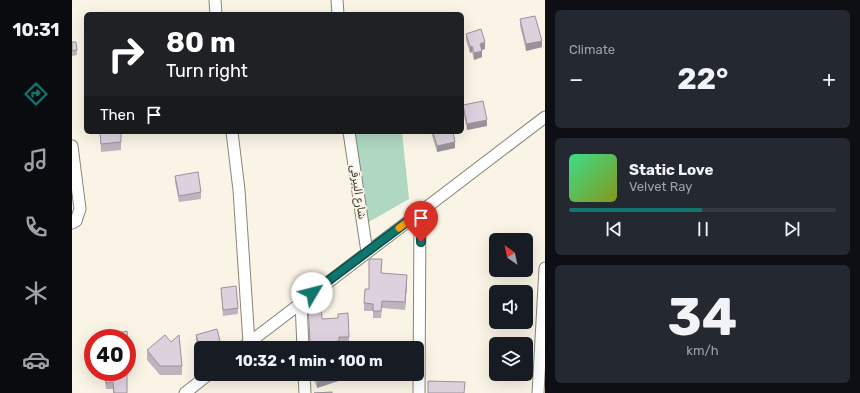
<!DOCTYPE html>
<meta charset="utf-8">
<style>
body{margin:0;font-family:Rubik,"Noto Sans Arabic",sans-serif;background:#242831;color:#f1f3f6;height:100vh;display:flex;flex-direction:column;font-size:15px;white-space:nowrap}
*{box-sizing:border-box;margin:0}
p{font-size:13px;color:#9ea1a6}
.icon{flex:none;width:22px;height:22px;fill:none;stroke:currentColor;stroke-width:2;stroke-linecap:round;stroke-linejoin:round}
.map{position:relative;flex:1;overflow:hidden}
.sheet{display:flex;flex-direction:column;gap:10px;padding:10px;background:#0d0f14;width:315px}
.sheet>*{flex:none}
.top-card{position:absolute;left:12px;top:12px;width:380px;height:122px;border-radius:6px;box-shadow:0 4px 16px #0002;background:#202124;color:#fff;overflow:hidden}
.needle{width:26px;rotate:327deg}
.fabs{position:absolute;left:417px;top:233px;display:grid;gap:8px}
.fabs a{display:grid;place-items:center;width:44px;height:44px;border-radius:6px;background:#171b24;box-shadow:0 4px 16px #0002;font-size:20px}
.speed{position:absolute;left:12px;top:329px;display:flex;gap:8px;font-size:20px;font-weight:700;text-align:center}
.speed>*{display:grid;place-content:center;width:52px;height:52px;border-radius:50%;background:#171b24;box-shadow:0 4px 16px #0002;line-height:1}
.speed .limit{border:6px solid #d22;background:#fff;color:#111}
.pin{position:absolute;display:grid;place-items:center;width:34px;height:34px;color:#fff;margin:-41px -17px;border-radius:50% 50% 50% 0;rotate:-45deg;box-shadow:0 0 4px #0007}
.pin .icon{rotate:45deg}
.me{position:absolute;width:44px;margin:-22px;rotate:53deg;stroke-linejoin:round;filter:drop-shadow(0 0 3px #0008)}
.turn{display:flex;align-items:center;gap:14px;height:84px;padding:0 16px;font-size:18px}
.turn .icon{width:52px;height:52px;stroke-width:2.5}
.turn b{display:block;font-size:28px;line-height:34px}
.then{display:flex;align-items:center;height:38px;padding:0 16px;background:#0003;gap:8px;font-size:15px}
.big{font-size:30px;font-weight:700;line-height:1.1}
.sheet .card{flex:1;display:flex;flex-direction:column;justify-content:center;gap:6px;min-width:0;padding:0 14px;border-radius:6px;background:#242831}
.sheet .dial{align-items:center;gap:0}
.dial b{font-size:52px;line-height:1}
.song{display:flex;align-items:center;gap:12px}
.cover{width:48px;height:48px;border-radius:6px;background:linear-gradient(135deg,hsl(150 70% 55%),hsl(70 70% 35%))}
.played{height:4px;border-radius:2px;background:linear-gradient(90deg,#0f766e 50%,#363941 50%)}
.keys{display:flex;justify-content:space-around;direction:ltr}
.heat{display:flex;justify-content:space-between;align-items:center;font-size:22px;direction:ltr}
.trip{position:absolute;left:122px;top:341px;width:230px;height:40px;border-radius:6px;background:#171b24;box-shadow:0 4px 16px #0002;font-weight:700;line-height:40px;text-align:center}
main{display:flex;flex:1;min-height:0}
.tabs{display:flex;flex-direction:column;width:72px;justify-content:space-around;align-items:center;background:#090b0e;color:#9ea1a6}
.tabs .icon{width:28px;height:28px}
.tabs .current{color:#0f766e}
.tabs b{font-size:18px;color:#f1f3f6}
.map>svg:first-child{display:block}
</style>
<main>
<nav class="tabs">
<b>10:31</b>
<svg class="icon current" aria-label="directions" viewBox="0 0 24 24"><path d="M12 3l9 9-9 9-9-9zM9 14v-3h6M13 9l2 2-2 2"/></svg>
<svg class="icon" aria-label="music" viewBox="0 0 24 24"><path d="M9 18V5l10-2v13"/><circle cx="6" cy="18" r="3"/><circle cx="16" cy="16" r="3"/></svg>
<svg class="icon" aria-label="phone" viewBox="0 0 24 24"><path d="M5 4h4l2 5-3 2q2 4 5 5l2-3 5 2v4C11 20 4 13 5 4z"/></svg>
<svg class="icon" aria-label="climate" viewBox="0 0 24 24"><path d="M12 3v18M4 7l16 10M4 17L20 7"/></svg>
<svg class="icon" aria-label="car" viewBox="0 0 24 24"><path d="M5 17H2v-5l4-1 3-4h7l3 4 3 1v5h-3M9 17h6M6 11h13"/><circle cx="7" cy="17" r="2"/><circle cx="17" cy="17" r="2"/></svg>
</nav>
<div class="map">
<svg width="473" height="393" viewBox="0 0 473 393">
<rect width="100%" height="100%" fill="#faf4e6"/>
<path fill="#afd7c2" d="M291,132H330L337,199L295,223L280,133Z"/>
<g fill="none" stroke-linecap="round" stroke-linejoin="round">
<defs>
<g id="minor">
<path d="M143,0L144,14"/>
<path d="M265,0L266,14"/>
<path d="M160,132L167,190L177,343"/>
<path d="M277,132L295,252"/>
<path d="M0,146L8,209L4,221L0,223"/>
<path d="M229,302L231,348"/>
<path d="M170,348L473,117"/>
<path d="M232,374L233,393"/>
<path d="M113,393L137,374"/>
<path d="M347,393L348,212"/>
<path d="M466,393L473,268"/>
</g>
</defs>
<use href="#minor" stroke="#898478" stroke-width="13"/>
<use href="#minor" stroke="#fff" stroke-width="11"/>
</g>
<g fill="#bdb4be">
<path d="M448,19L470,47L454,51L448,26Z"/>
<path d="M394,34L413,49L410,50V57L402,60L400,52L398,53L394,40Z"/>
<path d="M0,42L5,50V55L0,56Z"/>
<path d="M391,105L415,126L395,130L391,111Z"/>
<path d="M28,132H71V133L49,134V150L29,152Z"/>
<path d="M359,132H381L383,148L365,152Z"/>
<path d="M103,176L129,192V199L107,202L103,182Z"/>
<path d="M309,273L335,282L333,310L310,308L309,318H301V311H292V303L297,289Z"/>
<path d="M149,288L166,308V314L151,316Z"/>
<path d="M250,319L277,337V343L267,344V347L259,348L238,342Z"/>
<path d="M124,335L148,347L129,348V353H128L124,342Z"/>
<path d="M75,350L110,366V375H88L75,360Z"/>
<path d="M32,372H55V393H41V389H34Z"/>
<path d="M240,374H266V381L245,388Z"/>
</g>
<g fill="#9a929b">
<path d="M470,41V47L454,51V44Z"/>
<path d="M413,42V49L408,50V44Z"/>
<path d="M400,46V52L398,53V47Z"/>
<path d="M410,51V57L402,60V53Z"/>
<path d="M415,120V126L395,130V124Z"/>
<path d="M383,142V148L365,152V146Z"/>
<path d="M335,275V282L333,310V302Z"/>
<path d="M148,341V347L146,348H129V353H128V347Z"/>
<path d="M266,375V381L245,388V382Z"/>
</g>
<g fill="#dcd1dd" stroke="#9a929b">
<path d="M463,16L470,41L454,44L448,19Z"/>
<path d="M409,29L413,42L408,44L410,51L402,53L400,46L398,47L394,34Z"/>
<path d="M0,42H4L5,50L0,51Z"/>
<path d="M411,101L415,120L395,124L391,105Z"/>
<path d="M28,132H49V142L29,144Z"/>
<path d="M361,132H381L383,142L365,146Z"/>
<path d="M126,172L129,192L107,196L103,176Z"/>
<path d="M297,259H310L309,273L335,275L333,302L310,301L309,311H301V304L292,303L293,289H297Z"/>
<path d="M164,286L166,308L151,310L149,288Z"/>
<path d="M249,302L250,319L266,318V314L276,313L277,337H267V341L258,342L259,348H236L238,341L236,306L239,305V303Z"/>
<path d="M145,329L148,341L128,347L124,335Z"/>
<path d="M55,331L56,341H55V338H23V337Z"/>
<path d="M93,335L99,342L107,335L110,366H88L75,350Z"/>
<path d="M33,372H55V393H42L41,382L34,383Z"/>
<path d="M242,374H266V375L245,382Z"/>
<path d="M356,381L393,382L392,393H356Z"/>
<path d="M260,392V393H242Z"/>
</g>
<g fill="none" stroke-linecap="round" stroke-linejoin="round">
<defs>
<path id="route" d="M240,293L348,212L349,242"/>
</defs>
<use href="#route" stroke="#0a4d48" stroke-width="10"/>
<use href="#route" stroke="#0f766e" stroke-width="7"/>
<path stroke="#f59e0b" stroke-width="7" d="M327,228L348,212L349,218"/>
</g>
<g text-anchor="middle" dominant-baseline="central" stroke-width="4" stroke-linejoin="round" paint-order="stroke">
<g font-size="11" fill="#3d3b35" stroke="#faf4e6">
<text transform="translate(286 192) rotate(81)">شارع البيرقى</text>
</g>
</g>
</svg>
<div class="fabs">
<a><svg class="needle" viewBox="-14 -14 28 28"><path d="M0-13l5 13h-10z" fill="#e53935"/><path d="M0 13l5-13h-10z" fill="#9ea1a6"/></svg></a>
<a><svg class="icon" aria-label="sound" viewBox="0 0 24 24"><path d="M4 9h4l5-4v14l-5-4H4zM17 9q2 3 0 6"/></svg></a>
<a><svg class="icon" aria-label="layers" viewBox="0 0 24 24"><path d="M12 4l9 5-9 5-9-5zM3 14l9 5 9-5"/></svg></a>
</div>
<div class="speed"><div class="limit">40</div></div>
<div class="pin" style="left:349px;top:242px;background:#d93025"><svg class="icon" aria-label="arrive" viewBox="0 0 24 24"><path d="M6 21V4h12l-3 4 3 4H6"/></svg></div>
<svg class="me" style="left:240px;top:293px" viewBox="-20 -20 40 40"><circle r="19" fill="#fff"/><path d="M0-13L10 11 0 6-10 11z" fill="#0f766e"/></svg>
<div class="trip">10:32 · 1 min · 100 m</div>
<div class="top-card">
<div class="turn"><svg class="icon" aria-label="right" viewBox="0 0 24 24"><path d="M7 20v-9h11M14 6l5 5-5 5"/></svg><div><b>80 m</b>Turn right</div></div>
<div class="then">Then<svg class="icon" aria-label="arrive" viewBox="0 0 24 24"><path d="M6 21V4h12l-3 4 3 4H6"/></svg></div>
</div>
</div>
<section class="sheet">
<div class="card"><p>Climate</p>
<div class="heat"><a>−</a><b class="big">22°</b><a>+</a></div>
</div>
<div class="card">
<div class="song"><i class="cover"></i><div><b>Static Love</b><p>Velvet Ray</p></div></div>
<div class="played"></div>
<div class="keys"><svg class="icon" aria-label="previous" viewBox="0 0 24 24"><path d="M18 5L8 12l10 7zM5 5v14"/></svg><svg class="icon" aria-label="pause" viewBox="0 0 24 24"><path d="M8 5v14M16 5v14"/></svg><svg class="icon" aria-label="next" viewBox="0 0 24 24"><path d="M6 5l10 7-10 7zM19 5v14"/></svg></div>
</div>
<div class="card dial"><b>34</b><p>km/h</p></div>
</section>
</main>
